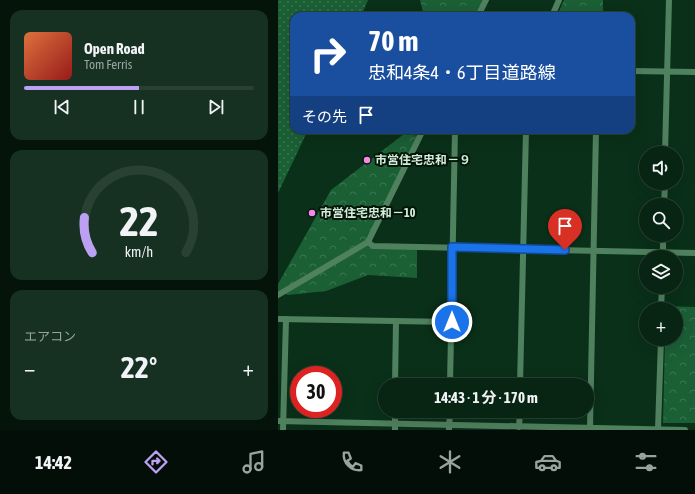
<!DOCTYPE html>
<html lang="ja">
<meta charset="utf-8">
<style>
body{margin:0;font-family:"Asap Condensed","Noto Sans JP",sans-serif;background:#163021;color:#f1f3f6;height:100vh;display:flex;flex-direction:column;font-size:15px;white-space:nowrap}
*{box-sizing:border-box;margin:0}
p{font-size:13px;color:#98a4a0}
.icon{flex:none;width:22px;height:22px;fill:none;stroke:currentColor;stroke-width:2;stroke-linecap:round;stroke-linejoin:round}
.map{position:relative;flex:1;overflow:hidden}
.side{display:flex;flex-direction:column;gap:10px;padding:10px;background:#04140a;width:278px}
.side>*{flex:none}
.guide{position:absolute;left:12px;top:12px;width:345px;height:122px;border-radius:12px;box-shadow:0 4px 16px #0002,0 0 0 1px #294133;background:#1a4fa0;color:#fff;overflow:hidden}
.buttons{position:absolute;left:361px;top:146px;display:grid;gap:8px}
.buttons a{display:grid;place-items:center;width:44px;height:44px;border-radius:50%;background:#082413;box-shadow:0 4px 16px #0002,0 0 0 1px #294133;font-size:20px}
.speed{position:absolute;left:12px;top:366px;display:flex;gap:8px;font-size:20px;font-weight:700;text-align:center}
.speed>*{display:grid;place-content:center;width:52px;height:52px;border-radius:50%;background:#082413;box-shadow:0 4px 16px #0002,0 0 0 1px #294133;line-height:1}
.speed .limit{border:6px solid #d22;background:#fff;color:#111}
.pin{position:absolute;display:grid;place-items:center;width:34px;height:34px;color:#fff;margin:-41px -17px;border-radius:50% 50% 50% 0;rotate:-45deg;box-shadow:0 0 4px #0007}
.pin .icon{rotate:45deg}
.me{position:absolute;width:44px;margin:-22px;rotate:0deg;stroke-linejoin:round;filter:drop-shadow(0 0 3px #0008)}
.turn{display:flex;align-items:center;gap:14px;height:84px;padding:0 12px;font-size:18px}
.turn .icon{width:52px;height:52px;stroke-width:2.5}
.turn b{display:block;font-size:28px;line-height:34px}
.then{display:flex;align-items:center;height:38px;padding:0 12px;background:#0003;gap:8px;font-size:15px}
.big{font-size:30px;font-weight:700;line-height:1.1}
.side .card{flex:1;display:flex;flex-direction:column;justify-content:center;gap:6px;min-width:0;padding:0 14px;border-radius:12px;background:#163021}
.side .dial{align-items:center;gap:0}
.dial svg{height:104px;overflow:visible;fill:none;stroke:#294133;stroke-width:7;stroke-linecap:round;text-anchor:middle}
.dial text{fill:#f1f3f6;stroke:none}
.song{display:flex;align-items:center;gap:12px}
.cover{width:48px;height:48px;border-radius:6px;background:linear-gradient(135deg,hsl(20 70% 55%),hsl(0 70% 35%))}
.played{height:4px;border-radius:2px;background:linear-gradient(90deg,#bca0f2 50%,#294133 50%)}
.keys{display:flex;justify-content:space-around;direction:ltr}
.heat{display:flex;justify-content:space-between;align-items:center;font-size:22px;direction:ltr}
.trip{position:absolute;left:100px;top:378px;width:216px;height:40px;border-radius:20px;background:#082413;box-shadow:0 4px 16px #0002,0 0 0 1px #294133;font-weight:700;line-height:40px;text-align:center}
.tab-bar{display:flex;height:64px;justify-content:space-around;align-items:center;background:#030e08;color:#98a4a0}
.tab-bar .icon{width:28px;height:28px}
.tab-bar .current{color:#bca0f2}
.tab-bar b{font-size:18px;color:#f1f3f6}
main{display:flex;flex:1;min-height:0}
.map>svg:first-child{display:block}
</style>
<main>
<section class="side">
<div class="card">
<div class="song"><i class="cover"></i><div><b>Open Road</b><p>Tom Ferris</p></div></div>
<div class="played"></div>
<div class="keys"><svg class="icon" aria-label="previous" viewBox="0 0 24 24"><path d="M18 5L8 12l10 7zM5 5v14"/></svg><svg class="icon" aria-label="pause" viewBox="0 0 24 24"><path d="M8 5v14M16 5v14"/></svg><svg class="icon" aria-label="next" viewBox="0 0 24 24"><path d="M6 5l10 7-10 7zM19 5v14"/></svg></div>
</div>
<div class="card dial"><svg viewBox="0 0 100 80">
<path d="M14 69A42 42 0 1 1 86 69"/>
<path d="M14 69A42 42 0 0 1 8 42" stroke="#bca0f2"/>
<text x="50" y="56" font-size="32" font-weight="700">22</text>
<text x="50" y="72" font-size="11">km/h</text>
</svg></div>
<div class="card"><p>エアコン</p>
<div class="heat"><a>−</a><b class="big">22°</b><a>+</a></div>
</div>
</section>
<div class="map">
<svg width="417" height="430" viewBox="0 0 417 430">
<defs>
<pattern id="grass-dots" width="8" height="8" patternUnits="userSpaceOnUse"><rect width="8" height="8" fill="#1b5f35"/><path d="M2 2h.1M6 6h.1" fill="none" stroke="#3b7652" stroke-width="1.8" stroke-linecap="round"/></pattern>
<pattern id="park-crowns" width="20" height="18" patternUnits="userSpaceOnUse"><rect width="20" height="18" fill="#1b5f35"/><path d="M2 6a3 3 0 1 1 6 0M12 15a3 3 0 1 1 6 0" fill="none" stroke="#3b7652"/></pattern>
</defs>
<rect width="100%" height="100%" fill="#0a3019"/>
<path fill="url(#grass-dots)" d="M0,0H90L83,16H16V130H30L0,193Z"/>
<g fill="url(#park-crowns)">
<path d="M142,0H208L200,16H146Z"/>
<path d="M286,0H325V16H279Z"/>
<path d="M126,134L142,136L90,242L95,246H139V278L90,275L48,291L10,295L0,291V284L53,190Z"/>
<path d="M387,306L417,307V423H385L387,339H398V309H387Z"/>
</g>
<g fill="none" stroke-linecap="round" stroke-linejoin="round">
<g stroke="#50815f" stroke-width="6">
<path d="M200,16L208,0"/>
<path d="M274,16L281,0"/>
<path d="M353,71L417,72"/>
<path d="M387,153L391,0"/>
<path d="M386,205L387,183"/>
<path d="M90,242L95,246L417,253"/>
<path d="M385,257V235"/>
<path d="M0,295L90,242L145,130"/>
<path d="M383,309L384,287"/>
<path d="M0,319L174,322"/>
<path d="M117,385L118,321"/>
<path d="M172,385L177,130"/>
<path d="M242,385L248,130"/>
<path d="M0,421L407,430"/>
<path d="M241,427L242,411"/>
<path d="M312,428L318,130"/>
<path d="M380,429L383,339"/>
<path d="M5,430L8,319"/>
<path d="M117,430V411"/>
<path d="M171,430L172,411"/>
</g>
</g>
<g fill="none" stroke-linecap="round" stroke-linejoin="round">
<defs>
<path id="route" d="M174,322V247L287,250"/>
</defs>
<use href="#route" stroke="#114b97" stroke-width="10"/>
<use href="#route" stroke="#1a73e8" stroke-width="7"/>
</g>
<g fill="#f987e9" stroke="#031508" stroke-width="1.5">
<circle cx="89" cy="160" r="4"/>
<circle cx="34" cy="213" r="4"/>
</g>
<g text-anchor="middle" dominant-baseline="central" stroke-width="4" stroke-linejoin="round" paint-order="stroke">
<g font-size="12" font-weight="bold" fill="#d4edda" stroke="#031508" text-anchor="start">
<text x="97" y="160">市営住宅忠和－９</text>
<text x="42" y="213">市営住宅忠和－10</text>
</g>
</g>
</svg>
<div class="buttons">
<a><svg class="icon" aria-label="sound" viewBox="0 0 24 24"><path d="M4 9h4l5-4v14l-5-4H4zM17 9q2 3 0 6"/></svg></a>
<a><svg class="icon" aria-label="search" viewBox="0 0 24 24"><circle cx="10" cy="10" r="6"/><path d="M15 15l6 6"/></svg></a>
<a><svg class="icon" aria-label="layers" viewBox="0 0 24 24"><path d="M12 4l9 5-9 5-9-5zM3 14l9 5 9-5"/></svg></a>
<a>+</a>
</div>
<div class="speed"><div class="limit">30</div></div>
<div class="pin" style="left:287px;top:250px;background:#d93025"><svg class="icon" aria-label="arrive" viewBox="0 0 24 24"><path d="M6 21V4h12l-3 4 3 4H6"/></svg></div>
<svg class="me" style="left:174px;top:322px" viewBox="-20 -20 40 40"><circle r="17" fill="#1a73e8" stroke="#fff" stroke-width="3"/><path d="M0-11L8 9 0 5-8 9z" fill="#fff"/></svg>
<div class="trip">14:43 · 1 分 · 170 m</div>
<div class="guide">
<div class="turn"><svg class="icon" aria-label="right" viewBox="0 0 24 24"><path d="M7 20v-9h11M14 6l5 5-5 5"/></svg><div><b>70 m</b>忠和4条4・6丁目道路線</div></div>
<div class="then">その先<svg class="icon" aria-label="arrive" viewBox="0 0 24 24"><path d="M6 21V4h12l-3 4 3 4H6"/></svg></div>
</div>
</div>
</main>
<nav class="tab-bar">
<b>14:42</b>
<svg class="icon current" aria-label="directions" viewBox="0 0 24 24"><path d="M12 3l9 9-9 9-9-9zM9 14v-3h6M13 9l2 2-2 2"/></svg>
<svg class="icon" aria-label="music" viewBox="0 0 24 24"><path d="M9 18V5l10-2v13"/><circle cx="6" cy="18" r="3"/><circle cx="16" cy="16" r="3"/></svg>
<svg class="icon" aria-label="phone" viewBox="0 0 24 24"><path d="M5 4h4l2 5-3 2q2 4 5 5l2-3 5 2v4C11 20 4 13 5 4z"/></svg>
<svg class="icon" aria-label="climate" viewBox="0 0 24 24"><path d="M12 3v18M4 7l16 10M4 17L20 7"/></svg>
<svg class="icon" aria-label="car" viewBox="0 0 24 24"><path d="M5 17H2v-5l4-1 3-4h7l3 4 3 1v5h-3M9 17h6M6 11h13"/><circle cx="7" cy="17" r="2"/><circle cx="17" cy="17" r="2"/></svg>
<svg class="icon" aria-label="filters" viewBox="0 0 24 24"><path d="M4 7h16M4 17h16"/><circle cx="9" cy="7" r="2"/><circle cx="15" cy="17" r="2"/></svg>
</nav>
